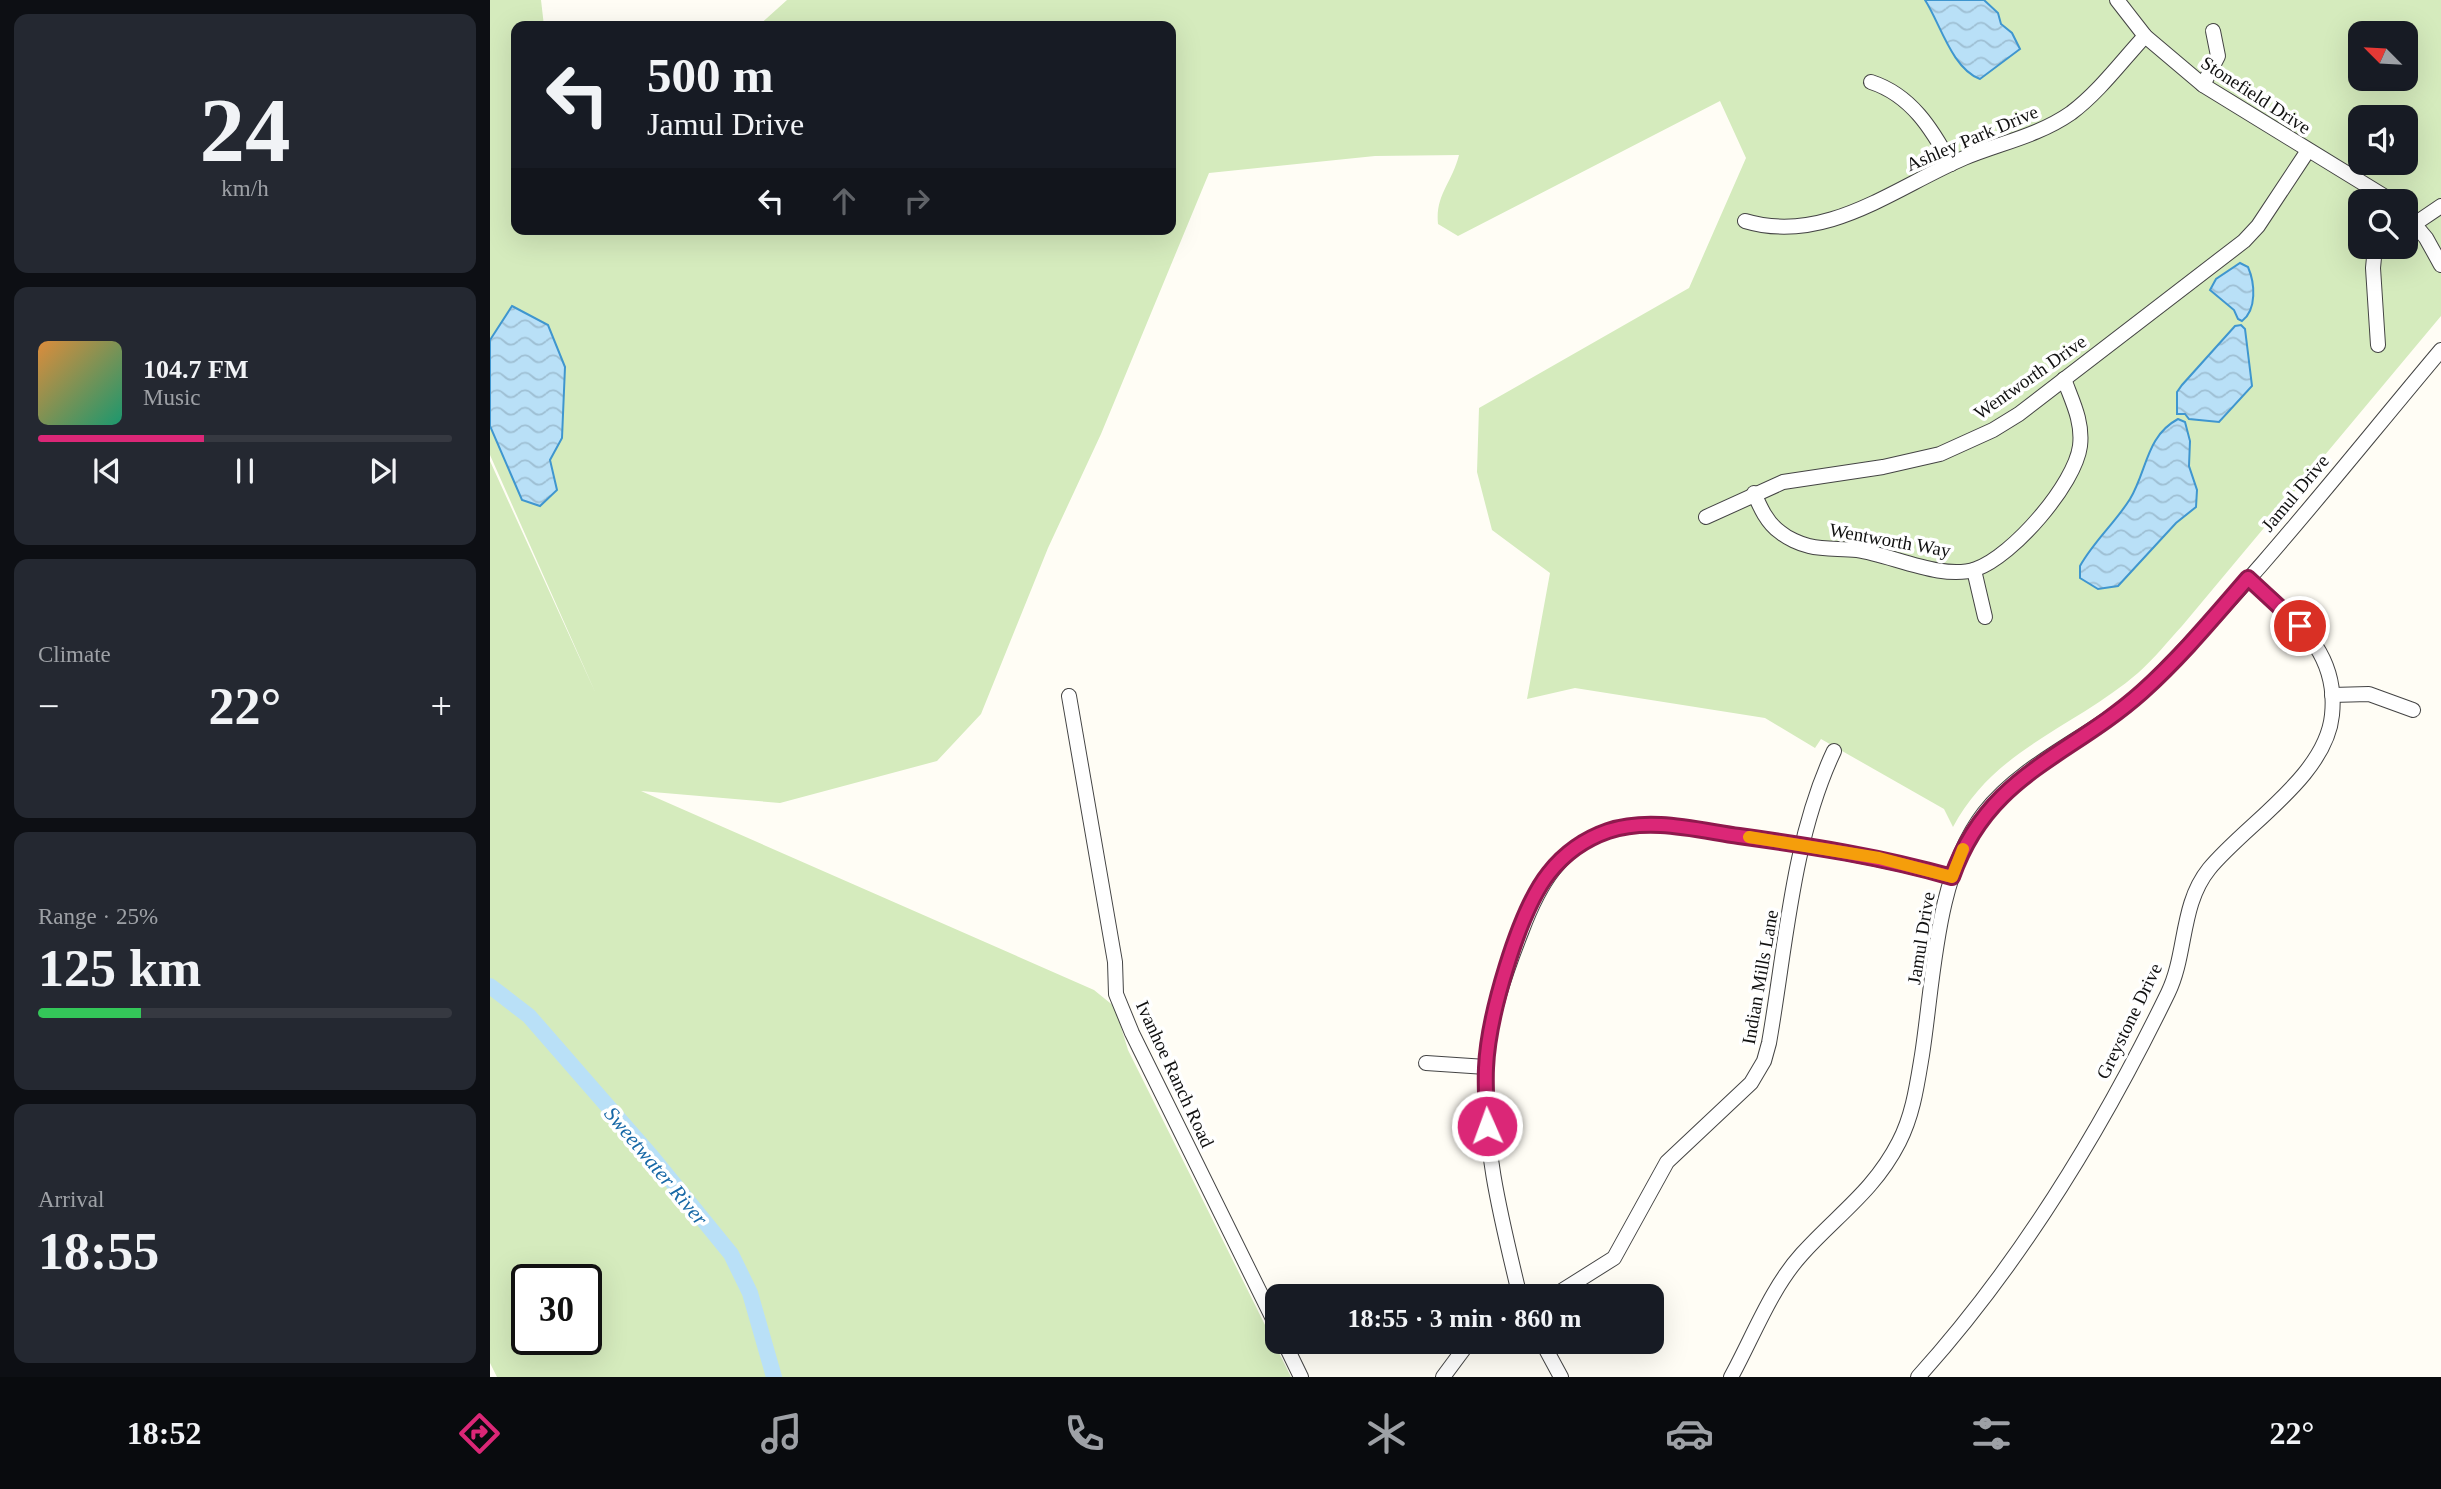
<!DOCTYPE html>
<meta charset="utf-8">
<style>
body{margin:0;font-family:"Times New Roman",serif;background:#242831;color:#f1f3f6;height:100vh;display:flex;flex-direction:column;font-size:26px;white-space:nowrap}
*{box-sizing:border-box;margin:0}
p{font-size:23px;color:#9ea1a6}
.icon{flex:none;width:38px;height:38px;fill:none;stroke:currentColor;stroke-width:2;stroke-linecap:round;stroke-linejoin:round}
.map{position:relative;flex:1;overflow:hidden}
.side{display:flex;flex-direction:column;gap:14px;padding:14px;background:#0d0f14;width:490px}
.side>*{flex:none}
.banner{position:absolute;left:21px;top:21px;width:665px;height:214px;border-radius:14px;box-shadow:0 7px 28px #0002;background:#171b24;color:#f1f3f6;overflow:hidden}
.needle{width:46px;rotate:294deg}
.tools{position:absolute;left:1858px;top:21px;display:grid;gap:14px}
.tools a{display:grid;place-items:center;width:70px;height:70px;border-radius:14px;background:#171b24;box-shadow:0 7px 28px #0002;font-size:35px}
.speed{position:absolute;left:21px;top:1264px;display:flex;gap:14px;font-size:35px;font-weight:700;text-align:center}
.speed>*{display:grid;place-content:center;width:91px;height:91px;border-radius:50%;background:#171b24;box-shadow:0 7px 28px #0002;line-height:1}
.speed .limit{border:4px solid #111;border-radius:10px;background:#fff;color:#111}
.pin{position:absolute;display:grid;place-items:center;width:60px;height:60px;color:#fff;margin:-30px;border:4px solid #fff;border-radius:50%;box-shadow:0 2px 7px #0007}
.me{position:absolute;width:77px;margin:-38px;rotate:358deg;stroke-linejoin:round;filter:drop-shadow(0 0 5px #0008)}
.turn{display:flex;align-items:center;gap:24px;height:147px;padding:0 21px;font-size:32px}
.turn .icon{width:91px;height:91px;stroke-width:2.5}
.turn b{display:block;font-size:49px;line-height:60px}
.lanes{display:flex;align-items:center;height:66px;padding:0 21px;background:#0003;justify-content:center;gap:35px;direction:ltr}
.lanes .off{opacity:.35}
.big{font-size:52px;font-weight:800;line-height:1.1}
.side .widget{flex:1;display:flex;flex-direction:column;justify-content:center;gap:10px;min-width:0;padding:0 24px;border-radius:14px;background:#242831}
.side .dial{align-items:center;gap:0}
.dial b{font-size:91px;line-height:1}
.song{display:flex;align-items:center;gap:21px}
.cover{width:84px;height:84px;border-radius:10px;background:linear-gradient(135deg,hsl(30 70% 55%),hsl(160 70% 35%))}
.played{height:7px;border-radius:4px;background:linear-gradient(90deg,#db2777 40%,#363941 40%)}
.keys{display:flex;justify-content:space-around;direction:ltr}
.heat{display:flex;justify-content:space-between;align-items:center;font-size:38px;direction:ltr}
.charge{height:10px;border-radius:5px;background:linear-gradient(90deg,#34c759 25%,#363941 0)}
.trip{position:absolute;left:775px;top:1284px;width:399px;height:70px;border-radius:14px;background:#171b24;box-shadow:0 7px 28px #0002;font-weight:800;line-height:70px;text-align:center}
.dock{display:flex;height:112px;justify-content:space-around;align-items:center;background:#090b0e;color:#9ea1a6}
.dock .icon{width:49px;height:49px}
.dock .current{color:#db2777}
.dock b{font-size:32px;color:#f1f3f6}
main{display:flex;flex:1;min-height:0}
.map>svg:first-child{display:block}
</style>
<main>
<section class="side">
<div class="widget dial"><b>24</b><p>km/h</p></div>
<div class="widget">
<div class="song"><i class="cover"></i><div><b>104.7 FM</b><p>Music</p></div></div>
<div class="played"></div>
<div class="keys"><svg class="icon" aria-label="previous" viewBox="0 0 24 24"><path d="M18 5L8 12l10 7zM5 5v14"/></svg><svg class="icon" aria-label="pause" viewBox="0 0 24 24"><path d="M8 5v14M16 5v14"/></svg><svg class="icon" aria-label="next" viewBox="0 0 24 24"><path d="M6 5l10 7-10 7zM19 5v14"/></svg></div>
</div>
<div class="widget"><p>Climate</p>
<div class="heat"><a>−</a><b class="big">22°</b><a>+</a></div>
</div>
<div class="widget"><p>Range · 25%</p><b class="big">125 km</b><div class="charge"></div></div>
<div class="widget"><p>Arrival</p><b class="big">18:55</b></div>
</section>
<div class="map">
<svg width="1951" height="1377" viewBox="0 0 1951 1377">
<defs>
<pattern id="water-waves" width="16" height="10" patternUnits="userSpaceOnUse" patternTransform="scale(1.75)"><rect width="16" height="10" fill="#b9e0f7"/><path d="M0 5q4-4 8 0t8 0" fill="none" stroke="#9ebfd3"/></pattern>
</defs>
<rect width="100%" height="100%" fill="#fffdf5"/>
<path fill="#d5ebbd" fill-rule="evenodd" d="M0,0H51L54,26H26V229H681V26H268L297,0H1951V316L1692,626C1678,641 1664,659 1648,673C1584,728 1505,748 1463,827L1454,809L1331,739L1325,748L1275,718L1085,688L1037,699L1060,573L1002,530L987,472L989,408L1199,288L1256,158L1230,101L968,236L948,224C945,195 962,183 969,155L885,156L719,173L611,434L558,548L491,714L447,761L290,803L151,791L604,990L625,1007L638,1050L801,1377H7L0,1363V461L106,694L0,455ZM1871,33H1916V79H1871ZM1871,117H1916V163H1871ZM1871,201H1916V247H1871ZM37,1279H96V1339H37Z"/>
<g fill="url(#water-waves)" stroke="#3f96cf" stroke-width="2">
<path d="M1435,0H1494L1508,13L1511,24L1522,33L1530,49L1490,79C1462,69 1450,23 1435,0Z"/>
<path d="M1750,263L1758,267C1765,283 1767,310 1752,321L1748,319L1744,310L1720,290L1726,279Z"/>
<path d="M22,306L58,325L75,367L72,438L60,460L67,490L50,506L32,500L0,426V340Z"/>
<path d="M1751,325L1755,329L1762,386L1729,422L1699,419L1695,414H1687V392L1692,385L1745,326Z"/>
<path d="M1688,419L1695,422L1700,441L1699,466L1707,490L1706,507L1686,523L1628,586L1608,589L1590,578V566C1604,541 1625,523 1640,499C1657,471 1656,436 1688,419Z"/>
</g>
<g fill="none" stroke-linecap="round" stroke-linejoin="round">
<path stroke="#b9e0f7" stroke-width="16" d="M0,986L39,1016L162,1157L241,1254L260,1293L284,1377"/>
<defs>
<g id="minor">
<path d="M1627,0L1655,36L1713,85L1902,201"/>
<path d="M1381,82C1421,95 1442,129 1461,164"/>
<path d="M1713,85L1728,56L1723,31"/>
<path d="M1916,214L1936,238L1951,265"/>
<path d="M1255,221C1335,245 1404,188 1474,158C1510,143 1548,136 1581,113C1609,92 1631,62 1655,36"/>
<path d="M1926,223L1951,206"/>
<path d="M1885,247L1883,268L1888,345"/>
<path d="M1264,493C1270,507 1277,523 1290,532C1297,538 1310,544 1319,546C1335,550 1351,548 1367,550C1402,555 1453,581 1486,569C1523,556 1585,484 1590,446C1593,421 1582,401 1574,379"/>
<path d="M1216,517L1293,482L1393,467L1450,454L1503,430L1529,414L1754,241L1768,226L1817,152"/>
<path d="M1484,570L1495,617"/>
<path d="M1842,695L1879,694L1923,710"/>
<path d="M579,696L625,962L626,994L642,1033L788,1329"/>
<path d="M936,1063L996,1067"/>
<path d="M1030,1297C1012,1222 992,1145 996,1068C998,1021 1015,973 1032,930C1049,885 1070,847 1119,831C1159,817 1204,830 1244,835C1318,846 1390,857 1462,877"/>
<path d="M1062,1297L1124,1258L1177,1162L1261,1083L1274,1061L1279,1043C1296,946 1302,840 1344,751"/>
<path d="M794,1342L811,1377"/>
<path d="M1052,1342L1071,1377"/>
<path d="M953,1377L979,1342"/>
<path d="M1241,1377C1263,1337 1281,1288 1312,1254C1347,1215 1384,1191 1409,1142C1423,1115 1427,1085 1432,1055C1444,978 1445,877 1494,813C1536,759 1608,735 1657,687C1763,583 1855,464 1951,350"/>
<path d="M1428,1377C1531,1263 1611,1131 1678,993C1697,954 1690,905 1719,869C1756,824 1836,776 1842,715C1849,648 1801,618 1758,578"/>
</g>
</defs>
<use href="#minor" stroke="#444" stroke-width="16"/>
<use href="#minor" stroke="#fff" stroke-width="14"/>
</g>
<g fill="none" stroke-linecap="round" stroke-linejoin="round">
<defs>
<path id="route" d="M997,1126C997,1107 995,1088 996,1068C998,1018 1028,912 1059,873C1074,854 1095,839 1118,831C1160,817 1207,830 1249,836C1321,846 1392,857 1462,877C1498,774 1578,758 1652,692C1691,657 1724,617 1758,578L1810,626"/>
</defs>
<use href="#route" stroke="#8e194d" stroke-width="18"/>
<use href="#route" stroke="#db2777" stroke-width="12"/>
<path stroke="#f59e0b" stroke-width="12" d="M1259,837L1389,858L1462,877L1473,849"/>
</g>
<g text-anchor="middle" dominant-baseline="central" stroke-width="7" stroke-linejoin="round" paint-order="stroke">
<g font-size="19" fill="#111" stroke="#fff">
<text transform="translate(1766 95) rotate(33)">Stonefield Drive</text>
<text transform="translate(1482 138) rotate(-23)">Ashley Park Drive</text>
<text transform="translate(1540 377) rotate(-35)">Wentworth Drive</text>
<text transform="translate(1805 493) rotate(-50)">Jamul Drive</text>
<text transform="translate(1400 540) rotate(10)">Wentworth Way</text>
<text transform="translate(1431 938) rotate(-81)">Jamul Drive</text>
<text transform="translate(1270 977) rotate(-80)">Indian Mills Lane</text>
<text transform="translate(1639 1021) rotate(-64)">Greystone Drive</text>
<text transform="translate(685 1074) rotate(65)">Ivanhoe Ranch Road</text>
</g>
<g font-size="21" font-style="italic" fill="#1768a6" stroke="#fff">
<text transform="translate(166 1166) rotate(50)">Sweetwater River</text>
</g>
</g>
</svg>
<div class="tools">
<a><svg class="needle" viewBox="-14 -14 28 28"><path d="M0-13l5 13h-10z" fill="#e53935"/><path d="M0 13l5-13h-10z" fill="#9ea1a6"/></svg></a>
<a><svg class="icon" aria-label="sound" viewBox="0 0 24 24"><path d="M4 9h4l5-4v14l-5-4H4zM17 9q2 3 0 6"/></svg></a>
<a><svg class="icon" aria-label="search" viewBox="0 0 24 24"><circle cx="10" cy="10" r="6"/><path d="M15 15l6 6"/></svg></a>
</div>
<div class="speed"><div class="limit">30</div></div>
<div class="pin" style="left:1810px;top:626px;background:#d93025"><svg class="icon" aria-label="arrive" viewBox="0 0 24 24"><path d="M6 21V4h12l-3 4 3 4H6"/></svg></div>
<svg class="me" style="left:997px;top:1126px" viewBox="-20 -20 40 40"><circle r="17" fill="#db2777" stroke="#fff" stroke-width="3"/><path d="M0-11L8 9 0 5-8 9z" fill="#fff"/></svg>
<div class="trip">18:55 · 3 min · 860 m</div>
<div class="banner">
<div class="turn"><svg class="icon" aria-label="left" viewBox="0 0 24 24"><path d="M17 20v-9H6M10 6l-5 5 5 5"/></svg><div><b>500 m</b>Jamul Drive</div></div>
<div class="lanes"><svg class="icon" aria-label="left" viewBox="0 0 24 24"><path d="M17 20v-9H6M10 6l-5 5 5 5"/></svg><svg class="icon off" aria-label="ahead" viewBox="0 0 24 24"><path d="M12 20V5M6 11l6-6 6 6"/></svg><svg class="icon off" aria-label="right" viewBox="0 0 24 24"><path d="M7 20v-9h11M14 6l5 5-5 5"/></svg></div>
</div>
</div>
</main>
<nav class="dock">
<b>18:52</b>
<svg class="icon current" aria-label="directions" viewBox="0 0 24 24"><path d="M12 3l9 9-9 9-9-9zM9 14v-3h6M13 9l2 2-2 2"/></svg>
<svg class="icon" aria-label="music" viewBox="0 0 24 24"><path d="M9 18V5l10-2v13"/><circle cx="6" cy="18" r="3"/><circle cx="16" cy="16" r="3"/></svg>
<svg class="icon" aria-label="phone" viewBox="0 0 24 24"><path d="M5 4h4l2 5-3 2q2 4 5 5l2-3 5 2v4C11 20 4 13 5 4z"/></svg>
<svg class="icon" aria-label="climate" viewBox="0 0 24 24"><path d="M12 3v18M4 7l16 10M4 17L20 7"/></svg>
<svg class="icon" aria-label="car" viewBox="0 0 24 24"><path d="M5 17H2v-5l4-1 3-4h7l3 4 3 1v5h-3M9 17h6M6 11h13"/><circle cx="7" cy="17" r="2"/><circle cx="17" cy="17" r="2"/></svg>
<svg class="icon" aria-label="filters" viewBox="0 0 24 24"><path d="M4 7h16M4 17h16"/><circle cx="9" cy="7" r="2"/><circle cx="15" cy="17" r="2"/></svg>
<b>22°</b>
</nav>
